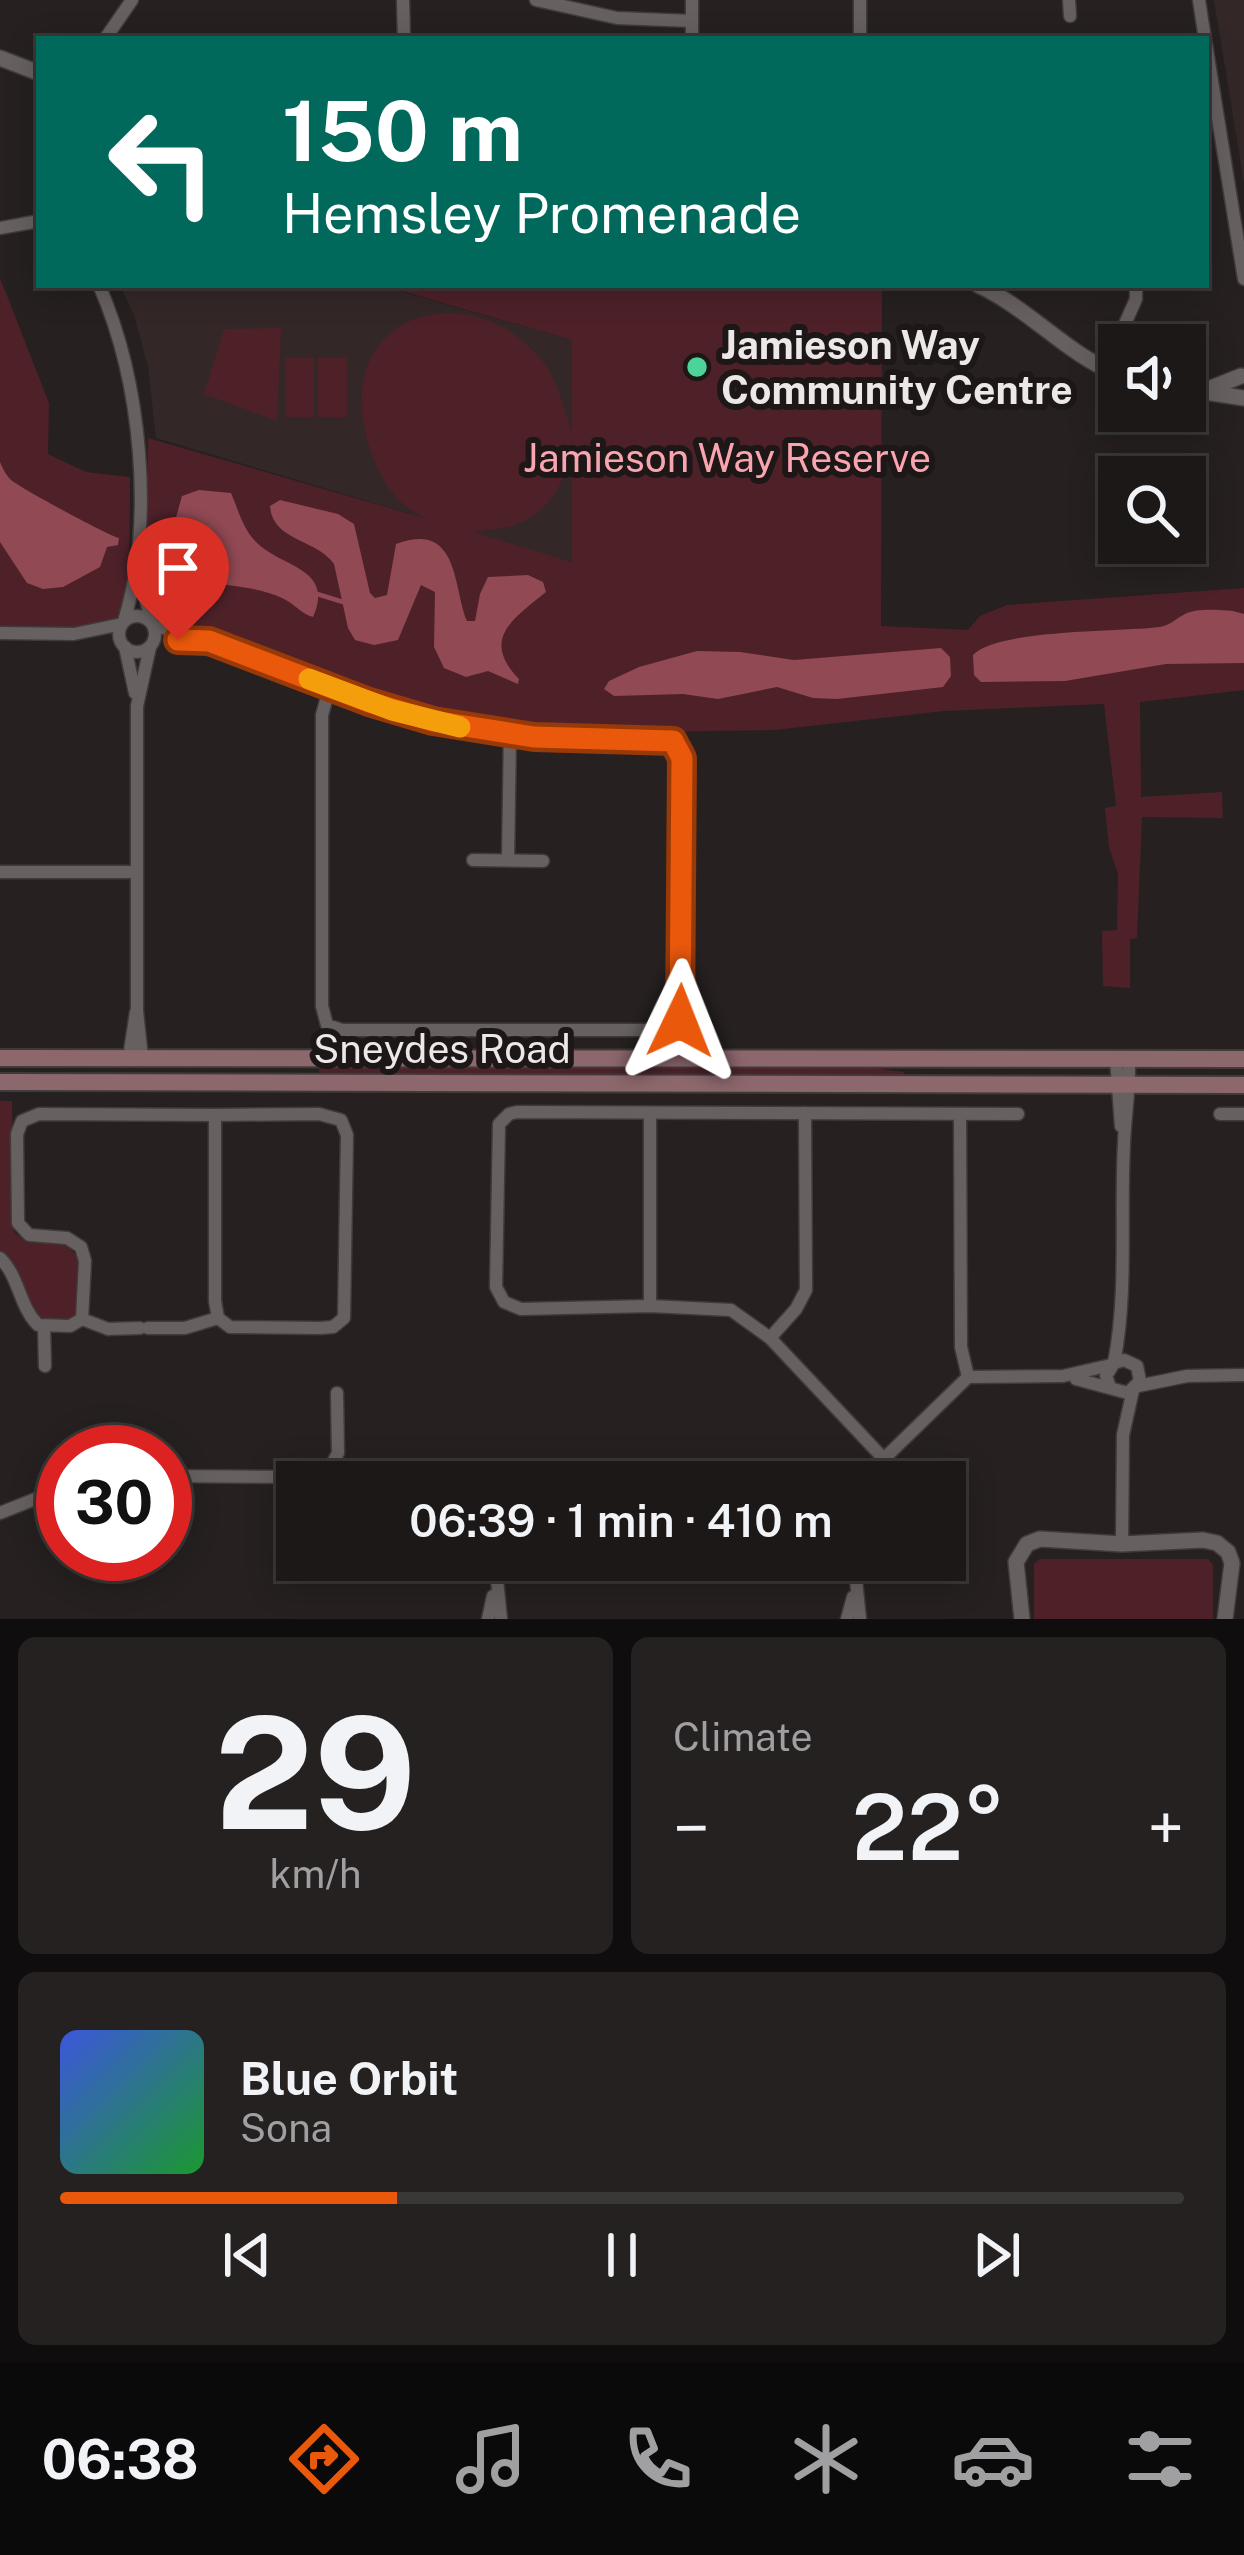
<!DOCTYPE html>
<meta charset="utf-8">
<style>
body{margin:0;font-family:"Public Sans",sans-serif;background:#252121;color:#f1f3f6;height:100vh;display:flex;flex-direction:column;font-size:45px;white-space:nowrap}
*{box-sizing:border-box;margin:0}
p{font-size:39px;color:#a0a0a2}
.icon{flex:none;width:66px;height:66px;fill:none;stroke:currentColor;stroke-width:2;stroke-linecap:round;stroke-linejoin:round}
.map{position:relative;height:1619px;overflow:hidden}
.details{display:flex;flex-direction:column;gap:18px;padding:18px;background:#0f0d0d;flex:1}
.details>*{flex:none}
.hud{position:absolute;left:36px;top:36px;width:1173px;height:252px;border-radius:0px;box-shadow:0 6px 30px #0003,0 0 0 3px #3a3737;background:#00695c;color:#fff;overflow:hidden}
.tools{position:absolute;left:1098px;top:324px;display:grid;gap:24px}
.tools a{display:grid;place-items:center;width:108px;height:108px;border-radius:0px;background:#1c1818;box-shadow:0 6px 30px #0003,0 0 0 3px #3a3737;font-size:60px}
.speed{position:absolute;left:36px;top:1425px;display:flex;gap:24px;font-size:60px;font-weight:700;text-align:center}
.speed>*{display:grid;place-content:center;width:156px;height:156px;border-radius:50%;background:#1c1818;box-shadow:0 6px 30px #0003,0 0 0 3px #3a3737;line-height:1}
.speed .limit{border:18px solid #d22;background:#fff;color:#111}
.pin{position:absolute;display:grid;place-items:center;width:102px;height:102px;color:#fff;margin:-123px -51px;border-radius:50% 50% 50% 0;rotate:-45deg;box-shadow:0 0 12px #0007}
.pin .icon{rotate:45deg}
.me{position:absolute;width:132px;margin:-66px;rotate:2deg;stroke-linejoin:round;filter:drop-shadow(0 0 9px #0008)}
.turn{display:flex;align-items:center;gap:42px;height:252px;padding:0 48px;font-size:54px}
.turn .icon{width:156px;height:156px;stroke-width:2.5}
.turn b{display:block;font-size:84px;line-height:102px}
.big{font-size:90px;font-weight:600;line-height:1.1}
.details .card{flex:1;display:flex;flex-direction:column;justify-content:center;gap:18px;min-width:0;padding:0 42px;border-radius:18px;background:#252121}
.details .dial{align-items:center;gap:0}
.dial b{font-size:156px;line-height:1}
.song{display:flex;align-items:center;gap:36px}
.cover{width:144px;height:144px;border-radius:18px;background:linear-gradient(135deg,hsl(230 70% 55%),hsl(130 70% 35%))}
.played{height:12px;border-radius:6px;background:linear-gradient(90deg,#ea580c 30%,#3a3737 30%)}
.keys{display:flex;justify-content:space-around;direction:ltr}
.heat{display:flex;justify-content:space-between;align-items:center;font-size:66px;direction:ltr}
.details .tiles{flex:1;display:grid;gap:18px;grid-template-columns:1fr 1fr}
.card:last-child{grid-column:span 2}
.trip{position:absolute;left:276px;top:1461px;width:690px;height:120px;border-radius:0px;background:#1c1818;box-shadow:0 6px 30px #0003,0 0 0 3px #3a3737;font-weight:600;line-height:120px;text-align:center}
.tab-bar{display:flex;height:192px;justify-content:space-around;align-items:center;background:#0b0a0a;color:#a0a0a2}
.tab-bar .icon{width:84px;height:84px}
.tab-bar .current{color:#ea580c}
.tab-bar b{font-size:54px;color:#f1f3f6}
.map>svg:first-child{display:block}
</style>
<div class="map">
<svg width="1244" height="1619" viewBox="0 0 1244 1619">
<rect width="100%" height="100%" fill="#262020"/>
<g fill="#342728">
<path d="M1214,0H1244V183Z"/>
<path d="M120,285H391L392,289L572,340V562L156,438L148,367L135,318Z"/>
</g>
<g fill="#4e2129" fill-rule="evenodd">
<path d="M0,278L49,403L48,454L86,472L130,477L129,593L115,622L92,628H0Z"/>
<path d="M391,285H882L881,626L968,630L980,616L1007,605L1244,588V690L1140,702L1141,797L1222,792L1223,818L1142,817L1137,938L1130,939V988L1103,986L1102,931L1117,930L1118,874L1109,847L1105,808L1116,806L1104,704L944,711L774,730L550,733L495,728L409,709L156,619L146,584L148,438L424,518C418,513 408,509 402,503C382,484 370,456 365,430C338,307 480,274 546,366C560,387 565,413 572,432V340L391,288ZM572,454V562L473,532C482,530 498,530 511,526C548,515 562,486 572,454Z"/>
<path d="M281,328L277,421L204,394L224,329Z"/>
<rect x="285" y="358" width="29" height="59"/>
<rect x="318" y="358" width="29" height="59"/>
<path d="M319,1065L856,1066L904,1072L903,1077L319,1075Z"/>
<path d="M0,1101H12L14,1232L26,1242L65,1244L78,1257L77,1313C67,1324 49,1323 36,1317L13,1263L0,1253Z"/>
<path d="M1040,1559H1208L1213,1565V1619H1034V1564Z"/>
</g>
<g fill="#914954">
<path d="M0,462C2,467 6,475 10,479C18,487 111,537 119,538L118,545L107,547L100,567L63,587L43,589L27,583L0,542Z"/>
<path d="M199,490L231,493C239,511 242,528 257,543C281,567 335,568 313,617C301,614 294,603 282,598C236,577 195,597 167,546L156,545V538L171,535L182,496Z"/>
<path d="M280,500L338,514L354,524L370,593L375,598L387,595L396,544C459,520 453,587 467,621H475L480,594L488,577L528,575L543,582L546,592C516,617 479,638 519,679L518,684L488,671L466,677L444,668L434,647L435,592L421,585L398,640L374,645L355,640L348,628L334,564C317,539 272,541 270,506Z"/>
<path d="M1233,611L1244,614V663L1166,664L1065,681L981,682L974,675L973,655C997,629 1120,632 1160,627C1171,625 1175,619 1185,614C1197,608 1219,610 1233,611Z"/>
<path d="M941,648L950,657L951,676L943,687L837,699L813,698L777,687L718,699L683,694L614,696L604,689L609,681L639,667L697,651L740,652L794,660Z"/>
</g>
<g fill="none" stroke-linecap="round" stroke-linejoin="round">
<path stroke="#914954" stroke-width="4.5" d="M314,593L343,602"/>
<defs>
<g id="minor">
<path d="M403,0L404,39"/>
<path d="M536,0L617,18L692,21"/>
<path d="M1069,0L1070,16"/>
<path d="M1199,0L1205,39"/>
<path d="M105,39L132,0"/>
<path d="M692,39V0"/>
<path d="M860,39V0"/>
<path d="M1206,44L1244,279"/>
<path d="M0,228L39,221"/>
<path d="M99,285C141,381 155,520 124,621"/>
<path d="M1105,369L1136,299V285"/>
<path d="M138,572L152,622"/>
<circle cx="137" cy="634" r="18"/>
<path d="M154,626C257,648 349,704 452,726C495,734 538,738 581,738C610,738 646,733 673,741L682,758V1009L678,1023L661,1030H342L327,1025L322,1006V715L330,686"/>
<path d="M0,633L74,634L122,624"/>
<path d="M125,647L135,693"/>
<path d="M473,860L543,861"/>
<path d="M508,860L510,734"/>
<path d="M0,872H136"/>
<path d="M129,1058L136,1012"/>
<path d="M142,1058L137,1011V706L150,647"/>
<path d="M1116,1059L1121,1126"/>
<path d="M319,1114L341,1120L347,1135L344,1318L333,1327L321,1328L230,1327L218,1318L215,1301V1115Z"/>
<path d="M960,1114L961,1347L968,1377"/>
<path d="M1220,1114H1244"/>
<path d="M0,1258C19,1276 19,1306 38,1325L70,1326L82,1319L108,1329L140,1328"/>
<path d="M650,1306V1113"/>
<path d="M82,1319L85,1261L81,1247L67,1238L29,1235L18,1223L17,1134L22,1121L39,1114L215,1115"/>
<path d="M44,1327L45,1366"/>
<path d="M148,1328H185L218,1318"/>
<path d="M770,1338L796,1309L806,1290L805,1113"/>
<path d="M1114,1363C1128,1291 1120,1217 1124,1144C1125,1116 1130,1088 1129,1059"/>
<path d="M1076,1379L1128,1393L1140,1381L1137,1366L1124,1360L1114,1363L1106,1376L1110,1387"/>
<path d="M1138,1386L1187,1376L1244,1375"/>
<path d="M884,1459L770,1338L731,1310L650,1306L521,1309L504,1302L496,1287L499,1124L509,1114L517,1112L1018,1114"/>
<path d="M165,1476L307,1477L328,1472L338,1453L337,1393"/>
<path d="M501,1482L522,1476L709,1477"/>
<path d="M860,1482L968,1377L1063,1376L1111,1365"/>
<path d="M0,1513L63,1488"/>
<path d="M1122,1544L1123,1435L1133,1390"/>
<path d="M495,1560L501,1619"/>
<path d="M854,1560L860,1619"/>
<path d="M488,1619L493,1596"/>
<path d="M847,1619L853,1597"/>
</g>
<g id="tertiary">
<path d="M0,58L39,73"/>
<path d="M978,285C1030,309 1066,354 1119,375"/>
<path d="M1211,388L1241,376"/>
<path d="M1185,389L1244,398"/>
<path d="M1022,1619L1016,1562L1027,1544L1040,1539L1122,1544L1203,1540L1217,1543L1228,1552L1232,1563L1225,1619"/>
</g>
<g id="secondary">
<path d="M0,1058L1244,1059"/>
<path d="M0,1082L1244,1085"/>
</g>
</defs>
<use href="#minor" stroke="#403b3b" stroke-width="15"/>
<use href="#tertiary" stroke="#403b3b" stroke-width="18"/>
<use href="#secondary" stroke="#403b3b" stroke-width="20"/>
<use href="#minor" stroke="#676060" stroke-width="12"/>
<use href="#tertiary" stroke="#676060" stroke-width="15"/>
<use href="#secondary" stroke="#8c676c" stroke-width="16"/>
</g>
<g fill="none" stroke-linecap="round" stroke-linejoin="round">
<defs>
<path id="route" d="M178,640L209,641L369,702L433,721L534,737L673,741L682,758L680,1021"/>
</defs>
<use href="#route" stroke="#983908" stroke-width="30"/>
<use href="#route" stroke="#ea580c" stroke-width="21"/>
<path stroke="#f59e0b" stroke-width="21" d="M309,679L392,710L460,727"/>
</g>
<circle fill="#4dd39a" stroke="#1d1717" stroke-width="4.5" cx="697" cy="367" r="12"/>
<g text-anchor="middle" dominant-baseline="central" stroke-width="12" stroke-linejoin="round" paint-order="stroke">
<g font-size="39" font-weight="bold" fill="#ece8e8" stroke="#1d1717" text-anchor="start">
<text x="721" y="345">Jamieson Way<tspan x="721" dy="45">Community Centre</tspan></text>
</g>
<g font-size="39" fill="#faa4af" stroke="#1d1717">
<text x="727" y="458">Jamieson Way Reserve</text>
</g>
<g font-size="39" fill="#ece8e8" stroke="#1d1717">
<text x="442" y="1049">Sneydes Road</text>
</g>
</g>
</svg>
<div class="tools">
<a><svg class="icon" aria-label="sound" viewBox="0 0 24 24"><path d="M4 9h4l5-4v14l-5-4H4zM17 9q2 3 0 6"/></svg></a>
<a><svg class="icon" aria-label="search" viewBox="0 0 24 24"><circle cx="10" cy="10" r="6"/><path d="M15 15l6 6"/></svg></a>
</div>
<div class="speed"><div class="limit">30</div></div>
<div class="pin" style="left:178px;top:640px;background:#d93025"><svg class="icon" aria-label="arrive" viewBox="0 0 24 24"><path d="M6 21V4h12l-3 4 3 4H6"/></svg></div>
<svg class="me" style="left:680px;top:1021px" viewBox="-20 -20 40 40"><path d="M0-17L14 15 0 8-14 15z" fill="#ea580c" stroke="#fff" stroke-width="4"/></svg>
<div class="trip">06:39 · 1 min · 410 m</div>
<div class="hud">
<div class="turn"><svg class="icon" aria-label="left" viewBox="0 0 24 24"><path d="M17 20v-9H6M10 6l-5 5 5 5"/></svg><div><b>150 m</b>Hemsley Promenade</div></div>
</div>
</div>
<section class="details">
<div class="tiles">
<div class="card dial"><b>29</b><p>km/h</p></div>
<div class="card"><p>Climate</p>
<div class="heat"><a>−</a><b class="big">22°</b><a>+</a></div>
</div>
<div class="card">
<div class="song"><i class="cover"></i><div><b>Blue Orbit</b><p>Sona</p></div></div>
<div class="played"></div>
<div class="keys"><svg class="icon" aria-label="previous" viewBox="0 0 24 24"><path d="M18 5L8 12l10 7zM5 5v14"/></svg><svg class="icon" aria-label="pause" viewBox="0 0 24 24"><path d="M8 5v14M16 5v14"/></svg><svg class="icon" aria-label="next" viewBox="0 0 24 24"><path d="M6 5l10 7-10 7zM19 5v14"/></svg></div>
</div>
</div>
</section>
<nav class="tab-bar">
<b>06:38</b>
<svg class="icon current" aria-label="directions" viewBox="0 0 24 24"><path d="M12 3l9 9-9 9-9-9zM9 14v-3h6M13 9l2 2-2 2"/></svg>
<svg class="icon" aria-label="music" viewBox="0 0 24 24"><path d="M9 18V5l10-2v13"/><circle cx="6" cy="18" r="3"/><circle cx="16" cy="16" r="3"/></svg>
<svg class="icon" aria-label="phone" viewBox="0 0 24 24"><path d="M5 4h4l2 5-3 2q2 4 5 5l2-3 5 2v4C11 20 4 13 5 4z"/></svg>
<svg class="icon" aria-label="climate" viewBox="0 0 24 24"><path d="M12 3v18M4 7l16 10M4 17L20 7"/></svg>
<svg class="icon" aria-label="car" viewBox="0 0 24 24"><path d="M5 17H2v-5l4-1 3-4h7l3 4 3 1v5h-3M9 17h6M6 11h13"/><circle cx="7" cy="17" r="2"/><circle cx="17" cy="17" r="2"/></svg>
<svg class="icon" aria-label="filters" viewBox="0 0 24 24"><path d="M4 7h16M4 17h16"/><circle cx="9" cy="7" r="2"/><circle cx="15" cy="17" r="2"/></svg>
</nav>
